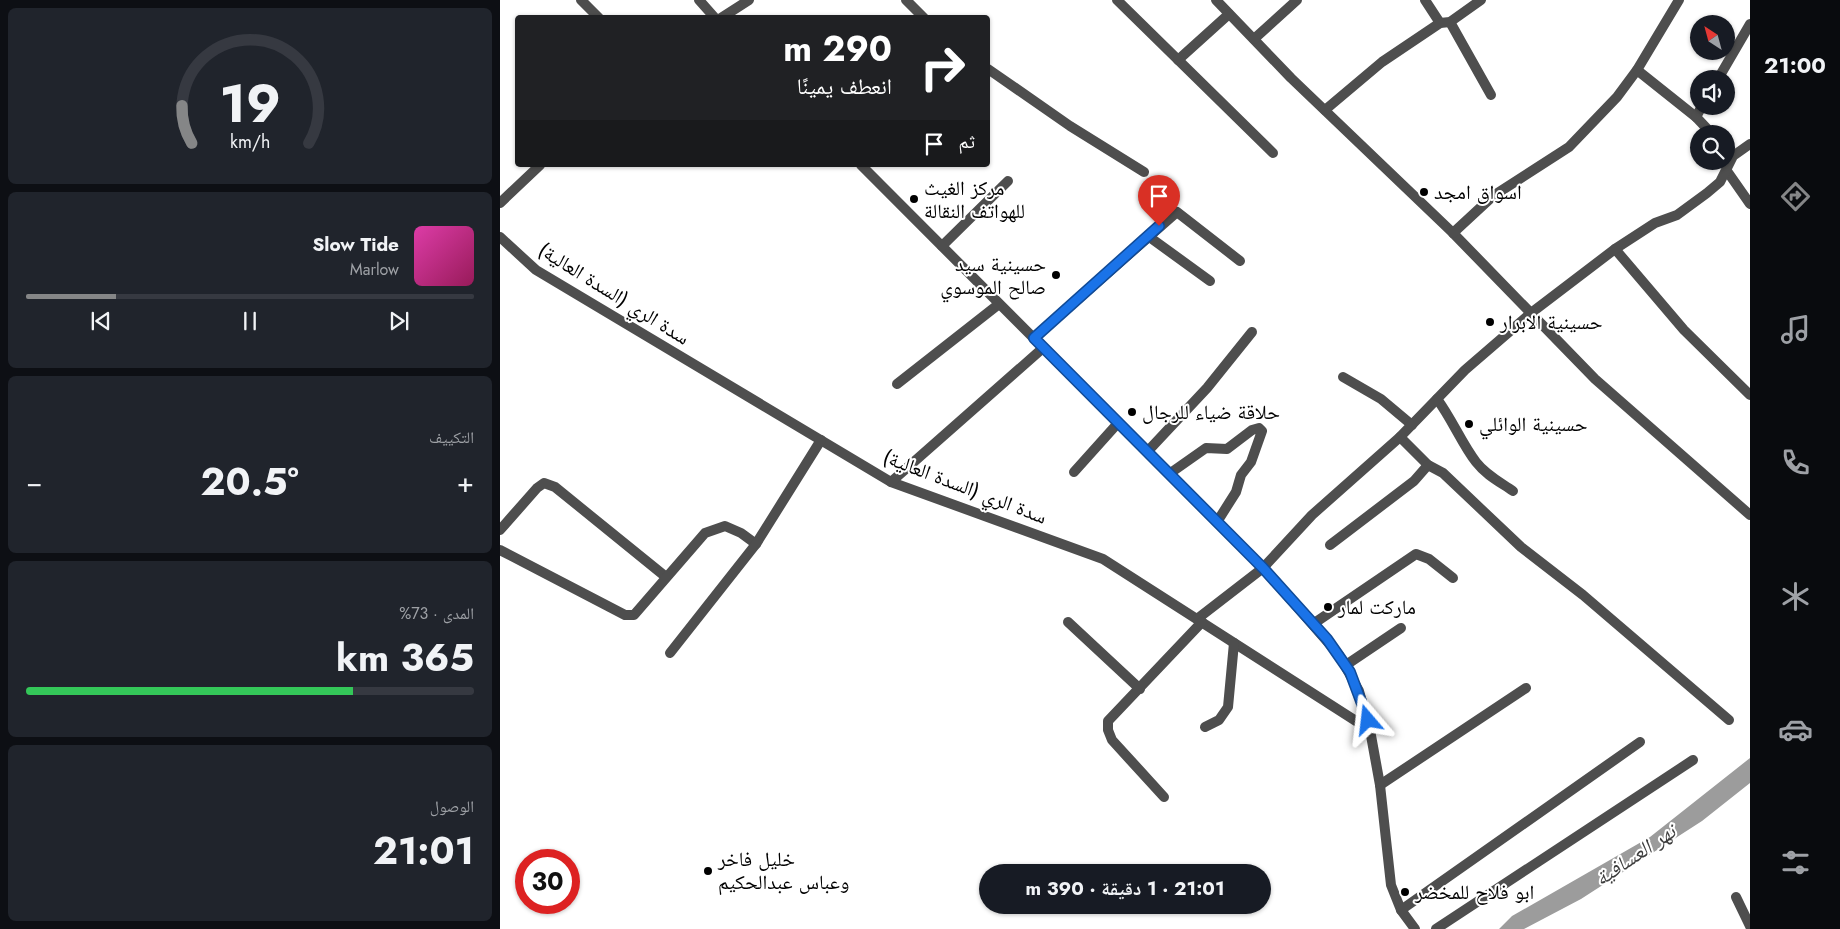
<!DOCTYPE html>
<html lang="ar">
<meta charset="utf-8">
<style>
body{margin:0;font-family:Jost,"Noto Naskh Arabic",sans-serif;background:#20242c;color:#f1f3f6;direction:rtl;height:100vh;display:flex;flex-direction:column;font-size:19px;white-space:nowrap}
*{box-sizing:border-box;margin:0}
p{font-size:16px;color:#9ea1a6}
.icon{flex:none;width:28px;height:28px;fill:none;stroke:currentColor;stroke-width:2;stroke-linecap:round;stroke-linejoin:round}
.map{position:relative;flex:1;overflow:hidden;direction:ltr}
.drawer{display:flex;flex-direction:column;gap:8px;padding:8px;background:#0d0f14;width:500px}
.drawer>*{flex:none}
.banner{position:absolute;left:15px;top:15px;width:475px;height:152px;border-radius:5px;box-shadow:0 1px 4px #0004;direction:rtl;background:#202124;color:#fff;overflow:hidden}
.needle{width:32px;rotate:324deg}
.controls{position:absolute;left:1190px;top:15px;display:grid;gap:10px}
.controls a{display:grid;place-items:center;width:45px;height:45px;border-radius:50%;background:#171b24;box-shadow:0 1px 4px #0004;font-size:25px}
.speed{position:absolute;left:15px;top:849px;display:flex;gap:10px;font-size:25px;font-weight:700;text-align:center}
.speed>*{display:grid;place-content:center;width:65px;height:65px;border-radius:50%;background:#171b24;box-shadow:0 1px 4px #0004;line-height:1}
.speed .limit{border:8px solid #d22;background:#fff;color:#111}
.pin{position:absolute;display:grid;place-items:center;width:42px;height:42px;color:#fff;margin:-51px -21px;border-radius:50% 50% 50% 0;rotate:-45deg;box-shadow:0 0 5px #0007}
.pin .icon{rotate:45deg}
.me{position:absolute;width:55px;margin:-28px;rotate:343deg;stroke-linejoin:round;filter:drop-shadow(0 0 4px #0008)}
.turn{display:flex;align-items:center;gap:18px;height:105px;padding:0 15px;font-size:22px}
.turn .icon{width:65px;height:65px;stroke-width:2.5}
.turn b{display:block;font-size:35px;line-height:42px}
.then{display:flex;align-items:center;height:48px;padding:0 15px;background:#0003;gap:10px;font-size:19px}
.big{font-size:38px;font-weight:700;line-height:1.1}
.drawer .card{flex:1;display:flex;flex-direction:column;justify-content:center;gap:8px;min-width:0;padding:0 18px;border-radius:8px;background:#20242c}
.drawer .dial{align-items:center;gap:0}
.dial svg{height:130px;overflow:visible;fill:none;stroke:#363941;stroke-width:7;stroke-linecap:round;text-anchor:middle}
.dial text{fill:#f1f3f6;stroke:none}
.song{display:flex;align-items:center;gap:15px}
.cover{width:60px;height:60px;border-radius:8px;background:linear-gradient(135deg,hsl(320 70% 55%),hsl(330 70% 35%))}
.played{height:5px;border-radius:2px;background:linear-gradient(90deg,#858687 20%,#363941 20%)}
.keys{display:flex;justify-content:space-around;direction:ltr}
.heat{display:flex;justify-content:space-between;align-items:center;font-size:28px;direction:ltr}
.charge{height:8px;border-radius:4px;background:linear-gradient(90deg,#34c759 73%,#363941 0)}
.trip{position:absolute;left:479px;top:864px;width:292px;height:50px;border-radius:25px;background:#171b24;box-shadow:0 1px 4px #0004;font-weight:700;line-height:50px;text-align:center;direction:rtl}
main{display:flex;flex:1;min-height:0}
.dock{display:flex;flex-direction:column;width:90px;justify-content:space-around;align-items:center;background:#090b0e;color:#9ea1a6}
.dock .icon{width:35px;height:35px}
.dock .active{color:#858687}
.dock b{font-size:22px;color:#f1f3f6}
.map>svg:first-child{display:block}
</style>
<main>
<nav class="dock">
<b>21:00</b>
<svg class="icon active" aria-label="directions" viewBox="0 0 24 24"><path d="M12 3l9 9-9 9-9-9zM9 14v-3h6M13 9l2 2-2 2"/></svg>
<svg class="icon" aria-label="music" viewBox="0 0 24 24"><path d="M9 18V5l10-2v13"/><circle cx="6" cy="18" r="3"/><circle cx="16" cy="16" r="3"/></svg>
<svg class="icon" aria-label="phone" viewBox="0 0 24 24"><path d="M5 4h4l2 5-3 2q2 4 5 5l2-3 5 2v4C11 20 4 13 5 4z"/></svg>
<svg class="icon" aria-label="climate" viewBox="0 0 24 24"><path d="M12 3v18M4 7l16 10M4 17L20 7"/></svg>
<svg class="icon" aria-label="car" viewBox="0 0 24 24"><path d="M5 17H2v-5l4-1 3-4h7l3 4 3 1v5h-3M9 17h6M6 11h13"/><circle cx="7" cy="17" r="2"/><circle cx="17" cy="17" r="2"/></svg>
<svg class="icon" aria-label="filters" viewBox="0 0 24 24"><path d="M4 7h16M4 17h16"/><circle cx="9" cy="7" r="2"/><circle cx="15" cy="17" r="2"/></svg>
</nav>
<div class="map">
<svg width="1250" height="929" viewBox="0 0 1250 929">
<rect width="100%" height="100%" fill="#fff"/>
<path fill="#9c9c9c" d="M1250,758V783L1202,821L1081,899L1024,929H999L1012,916L1150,837Z"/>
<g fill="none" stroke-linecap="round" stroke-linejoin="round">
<g stroke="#4e4e4e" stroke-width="10">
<path d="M81,0L99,18"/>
<path d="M199,0L215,18"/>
<path d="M406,0L424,18"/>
<path d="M617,0L773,153"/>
<path d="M716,0L791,78L953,233L1095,379L1250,515"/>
<path d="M925,0L940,23"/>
<path d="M221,18L249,0"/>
<path d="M950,22L991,95"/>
<path d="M754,39L797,0"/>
<path d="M678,60L729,14"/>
<path d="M488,69L570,126L644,172"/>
<path d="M1137,70L1196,117L1212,134"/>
<path d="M1218,79L1250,24"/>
<path d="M825,110L882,62L940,23L950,22L981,0"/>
<path d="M1196,117L1202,106"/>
<path d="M361,165L763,568L839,655L859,691L870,730L880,785L891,885L901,910L915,929"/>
<path d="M1227,171L1250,204"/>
<path d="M0,203L40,165"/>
<path d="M953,233L993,196L1069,147L1117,97L1137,70L1179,0"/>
<path d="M648,236L710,281"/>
<path d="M0,237L36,270L391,482L603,559L870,730"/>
<path d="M442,246L508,181"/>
<path d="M1115,249L1184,330L1250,395"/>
<path d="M534,338L677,212L740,261"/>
<path d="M843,377L881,399L912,425"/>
<path d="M397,384L499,304"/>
<path d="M937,399C952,419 962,444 976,462C986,475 1000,482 1013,491"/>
<path d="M900,437L928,465L943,473L1021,547L1083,595L1229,720"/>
<path d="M647,452L707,388L752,332"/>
<path d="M574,472L618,423"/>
<path d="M669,474L706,448L727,449L752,430L759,428L762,431L751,462L741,475L736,492L717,522"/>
<path d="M391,482L543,348"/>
<path d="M0,530L37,488L44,483L55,487L166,577"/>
<path d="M830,545L914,481L928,465"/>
<path d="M0,550L125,615H134L205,533L225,526L241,533L256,544"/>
<path d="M697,619L763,568L812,515L900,437L965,370L1031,313L1115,249L1155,223L1177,215L1207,193L1220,182L1233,156L1250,144"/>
<path d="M568,622L640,689"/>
<path d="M813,624L916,554L929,559L953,578"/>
<path d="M170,653L256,544L321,440"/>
<path d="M846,665L901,628"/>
<path d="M705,727L719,720L728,707L734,643"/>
<path d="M880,785L1026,688"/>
<path d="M664,797L612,740L608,730V721L702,622"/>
<path d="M1236,897L1250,926"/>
<path d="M901,910L1140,742"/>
<path d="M936,929L1193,760"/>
</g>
</g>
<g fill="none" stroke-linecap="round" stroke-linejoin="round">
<defs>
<path id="route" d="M659,226L534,338L763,568L827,639L850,672L868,720"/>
</defs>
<use href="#route" stroke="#114b97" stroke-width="12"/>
<use href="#route" stroke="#1a73e8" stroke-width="9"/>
</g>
<g fill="#000" stroke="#fff" stroke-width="2">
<circle cx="924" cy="192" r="5"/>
<circle cx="414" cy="199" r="5"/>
<circle cx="556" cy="275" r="5"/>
<circle cx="990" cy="322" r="5"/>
<circle cx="632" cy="412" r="5"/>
<circle cx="969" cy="424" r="5"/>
<circle cx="828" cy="607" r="5"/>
<circle cx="208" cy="871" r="5"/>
<circle cx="905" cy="892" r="5"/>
</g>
<g text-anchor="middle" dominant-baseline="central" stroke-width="4" stroke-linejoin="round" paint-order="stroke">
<g font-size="20" fill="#000" stroke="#fff" text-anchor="start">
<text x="424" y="188">مركز الغيث<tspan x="424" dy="23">للهواتف النقالة</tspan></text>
<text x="934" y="192">اسواق امجد</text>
<text x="546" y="264" text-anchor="end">حسينية سيد<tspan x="546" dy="23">صالح الموسوي</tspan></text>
<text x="1000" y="322">حسينية الابرار</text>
<text x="642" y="412">حلاقة ضياء للرجال</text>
<text x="979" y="424">حسينية الوائلي</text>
<text x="838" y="607">ماركت لمار</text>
<text x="218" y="859">خليل فاخر<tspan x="218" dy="23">وعباس عبدالحكيم</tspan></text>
<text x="915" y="892">ابو فلاح للمخضر</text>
</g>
<g font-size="20" fill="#000" stroke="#fff">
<text transform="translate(114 294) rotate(32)">سدة الري (السدة العالية)</text>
<text transform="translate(465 487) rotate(21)">سدة الري (السدة العالية)</text>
</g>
<g font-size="21" font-style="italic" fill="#3d3d3d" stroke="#fff">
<text transform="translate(1135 855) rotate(-34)">نهر العسافية</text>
</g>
</g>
</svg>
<div class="controls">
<a><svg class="needle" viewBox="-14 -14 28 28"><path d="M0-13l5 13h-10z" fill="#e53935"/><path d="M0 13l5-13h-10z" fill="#9ea1a6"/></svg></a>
<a><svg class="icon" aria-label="sound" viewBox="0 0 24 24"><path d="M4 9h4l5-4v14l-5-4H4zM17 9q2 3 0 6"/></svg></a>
<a><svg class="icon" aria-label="search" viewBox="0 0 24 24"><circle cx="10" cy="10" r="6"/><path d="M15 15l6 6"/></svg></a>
</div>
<div class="speed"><div class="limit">30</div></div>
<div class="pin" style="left:659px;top:226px;background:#d93025"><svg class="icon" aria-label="arrive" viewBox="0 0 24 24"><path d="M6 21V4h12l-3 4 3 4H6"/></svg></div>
<svg class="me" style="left:868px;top:720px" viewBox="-20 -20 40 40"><path d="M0-17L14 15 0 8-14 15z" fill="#1a73e8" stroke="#fff" stroke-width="4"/></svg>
<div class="trip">21:01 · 1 دقيقة · 390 m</div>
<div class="banner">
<div class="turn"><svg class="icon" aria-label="right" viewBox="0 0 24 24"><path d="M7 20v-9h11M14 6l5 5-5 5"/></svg><div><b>290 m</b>انعطف يمينًا</div></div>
<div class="then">ثم<svg class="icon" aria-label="arrive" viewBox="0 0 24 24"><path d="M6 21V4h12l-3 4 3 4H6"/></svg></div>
</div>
</div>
<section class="drawer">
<div class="card dial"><svg viewBox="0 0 100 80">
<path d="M14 69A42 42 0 1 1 86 69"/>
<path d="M14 69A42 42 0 0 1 8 46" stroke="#858687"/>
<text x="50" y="56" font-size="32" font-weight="700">19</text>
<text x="50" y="72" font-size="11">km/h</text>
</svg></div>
<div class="card">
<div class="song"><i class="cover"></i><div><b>Slow Tide</b><p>Marlow</p></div></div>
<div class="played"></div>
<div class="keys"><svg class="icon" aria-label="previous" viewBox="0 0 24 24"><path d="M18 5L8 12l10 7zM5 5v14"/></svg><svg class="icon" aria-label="pause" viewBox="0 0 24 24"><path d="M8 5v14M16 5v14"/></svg><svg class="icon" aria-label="next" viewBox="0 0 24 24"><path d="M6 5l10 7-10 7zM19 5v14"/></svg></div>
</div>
<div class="card"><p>التكييف</p>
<div class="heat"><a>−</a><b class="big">20.5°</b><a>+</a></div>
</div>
<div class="card"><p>المدى · 73%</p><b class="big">365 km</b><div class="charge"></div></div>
<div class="card"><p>الوصول</p><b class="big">21:01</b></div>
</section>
</main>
